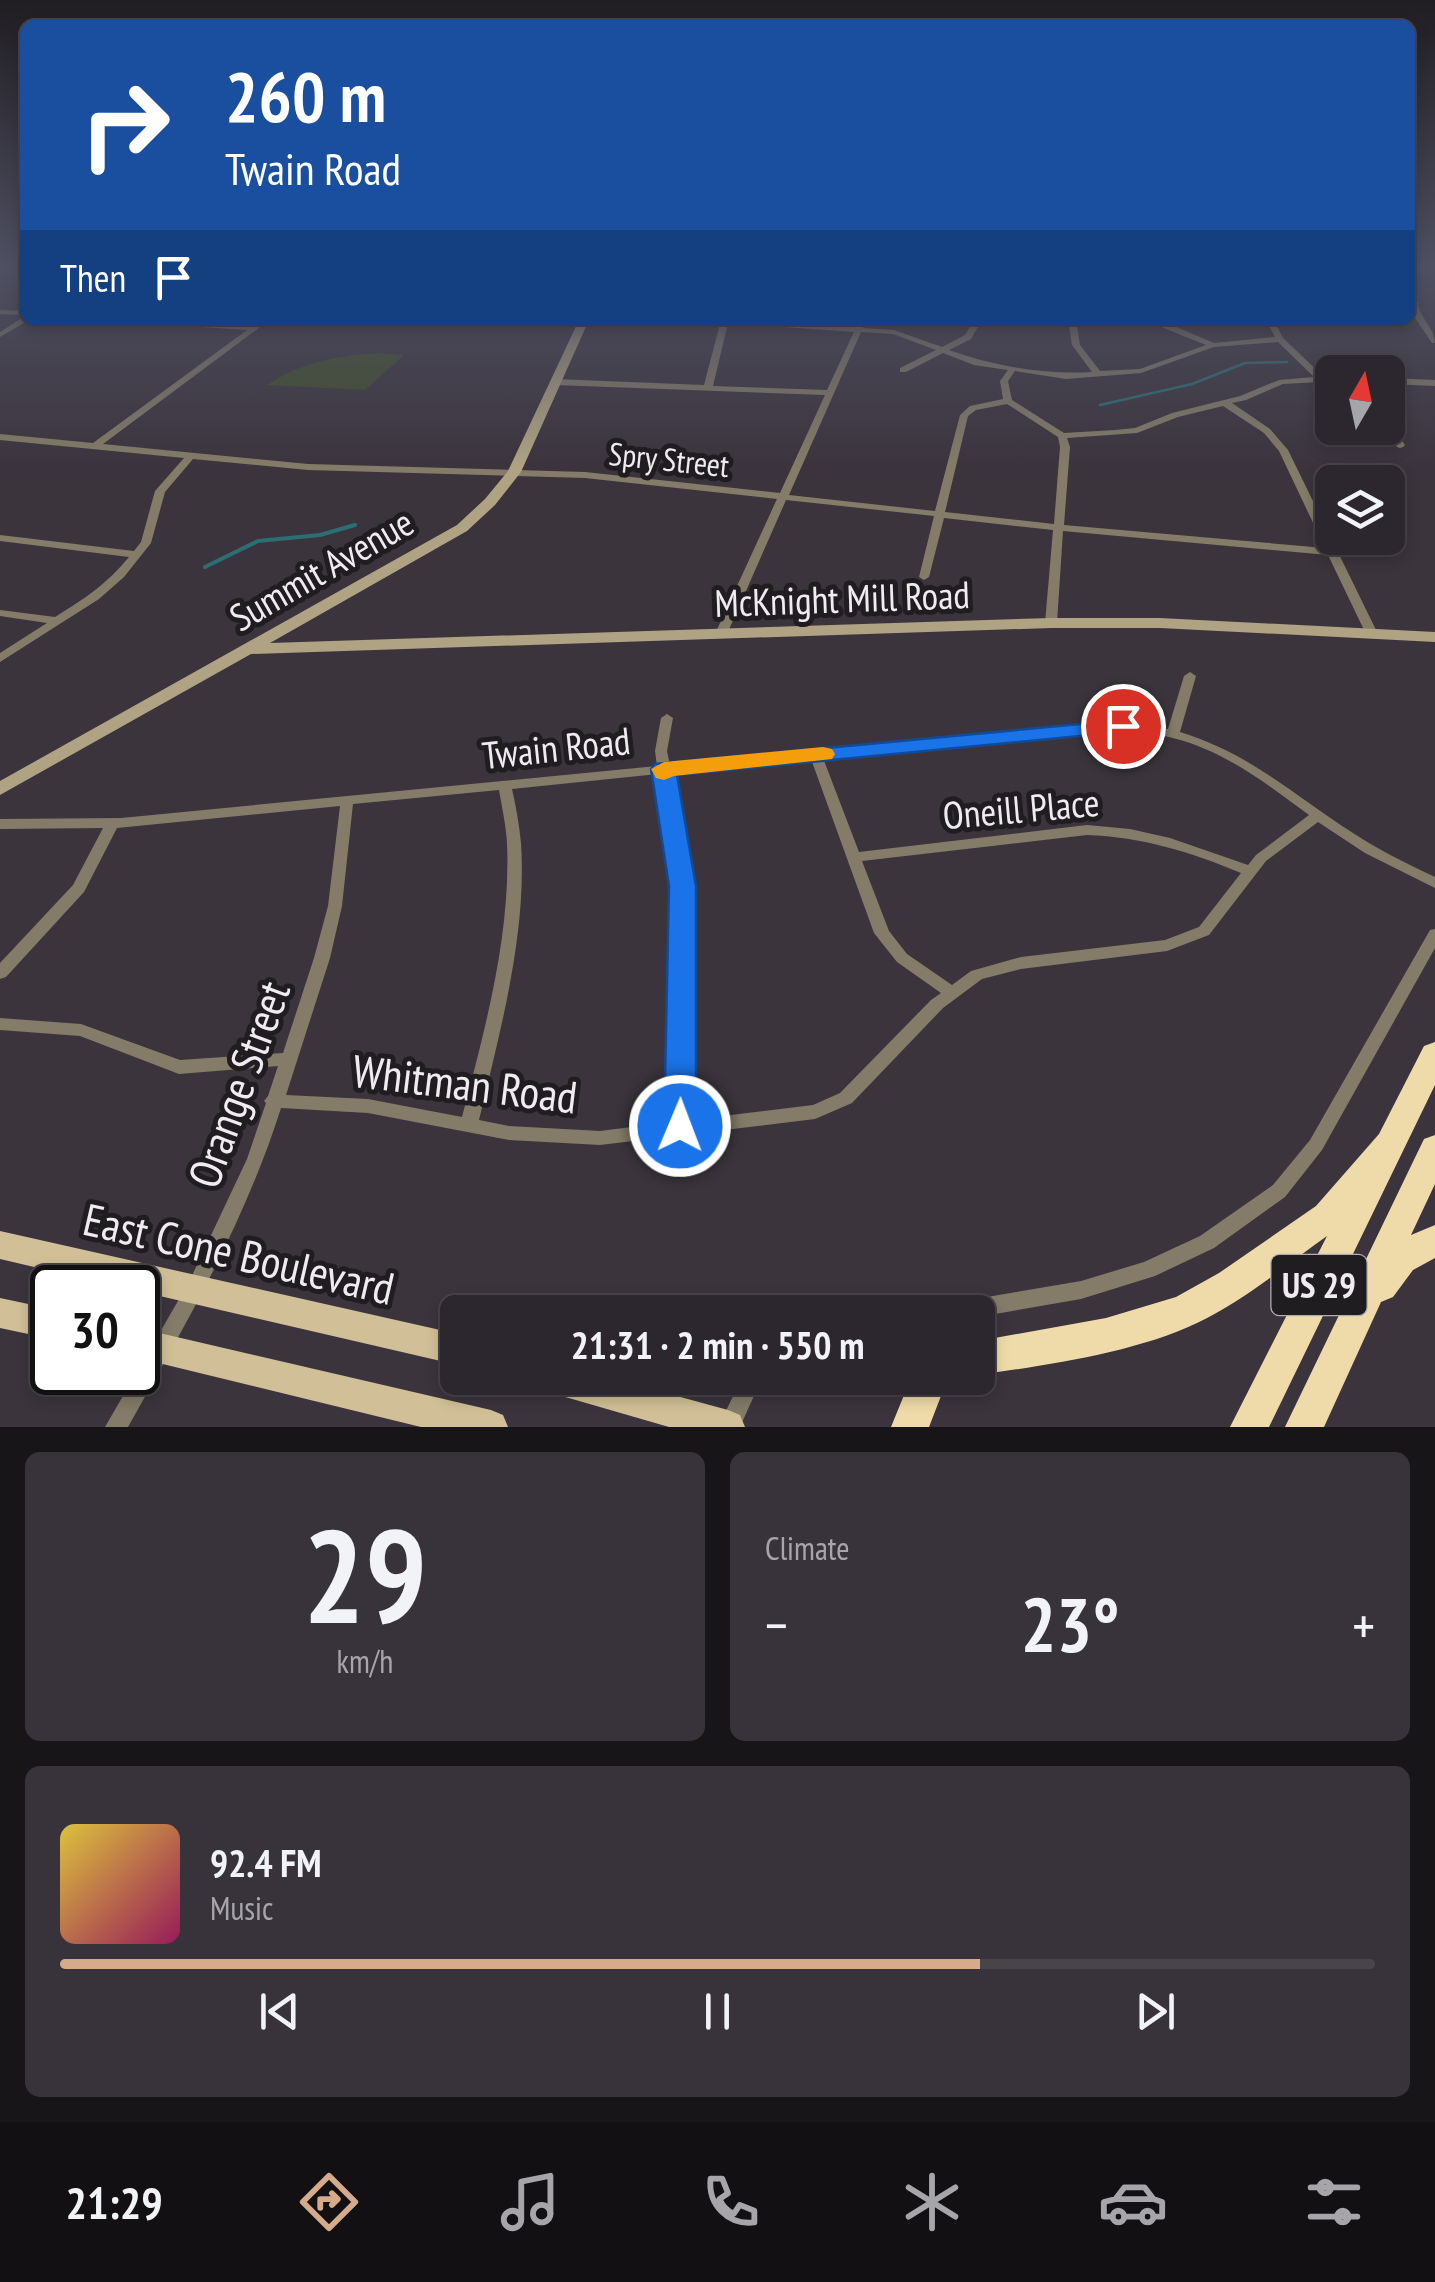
<!DOCTYPE html>
<meta charset="utf-8">
<style>
body{margin:0;font-family:"PT Sans Narrow",sans-serif;background:#38333a;color:#f1f3f6;height:100vh;display:flex;flex-direction:column;font-size:38px;white-space:nowrap}
*{box-sizing:border-box;margin:0}
p{font-size:32px;color:#a6a5aa}
.icon{flex:none;width:55px;height:55px;fill:none;stroke:currentColor;stroke-width:2;stroke-linecap:round;stroke-linejoin:round}
.map{position:relative;height:1427px;overflow:hidden}
.details{display:flex;flex-direction:column;gap:25px;padding:25px;background:#181519;flex:1}
.details>*{flex:none}
.top-card{position:absolute;left:20px;top:20px;width:1395px;height:305px;border-radius:15px;box-shadow:0 5px 15px #0003,0 0 0 2px #48444a;background:#1a4fa0;color:#fff;overflow:hidden}
.needle{width:65px;rotate:9deg}
.fabs{position:absolute;left:1315px;top:355px;display:grid;gap:20px}
.fabs a{display:grid;place-items:center;width:90px;height:90px;border-radius:15px;background:#2c272e;box-shadow:0 5px 15px #0003,0 0 0 2px #48444a;font-size:50px}
.speed{position:absolute;left:30px;top:1265px;display:flex;gap:20px;font-size:50px;font-weight:700;text-align:center}
.speed>*{display:grid;place-content:center;width:130px;height:130px;border-radius:50%;background:#2c272e;box-shadow:0 5px 15px #0003,0 0 0 2px #48444a;line-height:1}
.speed .limit{border:5px solid #111;border-radius:15px;background:#fff;color:#111}
.pin{position:absolute;display:grid;place-items:center;width:85px;height:85px;color:#fff;margin:-42px;border:5px solid #fff;border-radius:50%;box-shadow:0 2px 10px #0007}
.me{position:absolute;width:110px;margin:-55px;rotate:1deg;stroke-linejoin:round;filter:drop-shadow(0 0 8px #0008)}
.turn{display:flex;align-items:center;gap:35px;height:210px;padding:0 40px;font-size:45px}
.turn .icon{width:130px;height:130px;stroke-width:2.5}
.turn b{display:block;font-size:70px;line-height:85px}
.then{display:flex;align-items:center;height:95px;padding:0 40px;background:#0003;gap:20px;font-size:38px}
.big{font-size:75px;font-weight:600;line-height:1.1}
.details .tile{flex:1;display:flex;flex-direction:column;justify-content:center;gap:15px;min-width:0;padding:0 35px;border-radius:15px;background:#38333a}
.details .dial{align-items:center;gap:0}
.dial b{font-size:130px;line-height:1}
.song{display:flex;align-items:center;gap:30px}
.cover{width:120px;height:120px;border-radius:15px;background:linear-gradient(135deg,hsl(50 70% 55%),hsl(330 70% 35%))}
.played{height:10px;border-radius:5px;background:linear-gradient(90deg,#d6ab8b 70%,#48444a 70%)}
.keys{display:flex;justify-content:space-around;direction:ltr}
.heat{display:flex;justify-content:space-between;align-items:center;font-size:55px;direction:ltr}
.details .tiles{flex:1;display:grid;gap:25px;grid-template-columns:1fr 1fr}
.tile:last-child{grid-column:span 2}
.trip{position:absolute;left:440px;top:1295px;width:555px;height:100px;border-radius:15px;background:#2c272e;box-shadow:0 5px 15px #0003,0 0 0 2px #48444a;font-weight:600;line-height:100px;text-align:center}
.dock{display:flex;height:160px;justify-content:space-around;align-items:center;background:#121012;color:#a6a5aa}
.dock .icon{width:70px;height:70px}
.dock .selected{color:#d6ab8b}
.dock b{font-size:45px;color:#f1f3f6}
.map>svg:first-child{display:block}
</style>
<div class="map">
<svg width="1435" height="1427" viewBox="0 0 1435 1427">
<rect width="100%" height="100%" fill="#3b343d"/>
<path fill="#3f4e27" d="M380,353L404,355L365,390L267,385C302,362 339,355 380,353Z"/>
<g fill="none" stroke-linecap="round" stroke-linejoin="round">
<path stroke="#2b6f75" stroke-width="2.5" d="M1100,405L1192,384L1245,363L1287,362"/>
<path stroke="#2b6f75" stroke-width="4" d="M205,567L258,541L320,535L355,525"/>
<g fill="#847c68" fill-rule="evenodd">
<path d="M1411,300L1418,302C1419,318 1435,328 1435,343H1432L1411,312Z"/>
<path d="M0,310L25,311V315L0,314Z"/>
<path d="M22,318L29,320L0,337V332Z"/>
<path d="M121,320H162L253,326L260,322L264,324L103,444L308,464L585,472L780,493L825,395L555,385L551,382L555,379L704,385L721,320L856,327L859,320H863L866,322L863,328L894,330L942,347L965,335L974,320H982L971,339L949,350C993,366 1045,375 1092,372L1072,345L1068,320H1076L1080,345L1100,371L1140,369L1206,345L1161,327V323H1167L1214,343L1275,337L1266,320H1274L1283,338L1323,376H1332V380L1327,381L1332,386V392H1329L1319,382L1283,384L1246,400L1232,403L1270,429L1288,450L1377,632L1371,635L1365,632L1328,555L1063,531L1057,623L1051,626L1045,623L1053,530L944,518L929,577L924,580L919,577L934,516L786,500L727,634L721,637L715,634L777,499L585,478L308,470L193,459L165,492L151,543L124,577L99,599L0,662V653L47,623L0,616V610L55,617C83,600 108,583 129,557L0,541V535L134,551L141,542L155,491L184,458L0,440V434L93,443L247,330L125,322ZM728,323L854,332L827,390L713,386ZM861,332L893,334L936,350L900,368V372H906L943,353L974,365L1008,370L1000,381L1003,399L970,406L960,415L935,511L789,495ZM1278,342L1314,377L1279,380L1240,396L1172,413L1135,428L1115,430L1064,433L1012,400L1008,381L1015,371L1066,379L1141,373L1214,347ZM1007,404L1058,437L1060,447L1054,524L945,512L968,416L976,410ZM1223,406L1264,433L1279,451L1325,548L1064,525L1070,447L1067,438L1137,433L1178,417Z"/>
<path d="M1388,378L1435,380V386L1388,384Z"/>
<path d="M1388,424L1391,425L1405,445L1403,447L1400,448L1397,447L1384,428H1388Z"/>
<path d="M1190,672L1196,676L1180,732C1251,754 1292,794 1353,833C1379,850 1407,864 1435,877V888L1365,853L1318,822L1266,861L1209,935L1167,951L1021,969L982,979L943,1008L852,1103L815,1119L600,1145L509,1140L368,1113L281,1108C245,1222 186,1324 128,1427H105L189,1282L247,1159L266,1103L264,1101L268,1096L278,1066L179,1074L80,1036L0,1030V1018L81,1024L180,1060L283,1053L314,958L328,906L340,806L117,828L84,892L6,977L0,979V963L73,885L103,828L0,829V819L121,818L657,766L655,751L661,718L667,714L673,718L667,751L670,765L1103,722L1141,725L1168,729L1184,676ZM1103,730C1127,731 1150,732 1173,738C1225,751 1267,784 1309,815L1256,855L1248,865L1170,838L1130,829L1087,825L859,852L823,758ZM811,759L874,933L897,962L941,993L931,1000L840,1093L813,1105L689,1120L690,886L671,773ZM658,774L676,886L671,1122L600,1131L509,1126L479,1120C500,1031 527,935 521,843C519,824 516,806 512,789ZM499,790C502,808 506,825 507,843C511,935 485,1029 462,1117L368,1099L286,1095L330,958L342,906L353,804ZM1087,835C1142,837 1191,852 1241,873L1199,927L1165,940L1021,957L971,971L952,985L907,954L889,931L862,861Z"/>
<path d="M1435,929V948L1322,1150L1285,1197L1214,1248L1155,1276L1081,1299L978,1317V1312H941L944,1305L951,1303L1081,1281L1144,1262L1200,1236L1273,1185L1310,1140L1430,930Z"/>
<path d="M742,1378H762L740,1427H718Z"/>
</g>
<path fill="#afa383" fill-rule="evenodd" d="M579,320H589L521,472L495,505L467,531L270,643L1051,618H1160L1435,632V642L1160,628H1051L251,654L0,795V781L457,525L485,499L508,471Z"/>
<g fill="#d1c097" fill-rule="evenodd">
<path d="M0,1231L458,1334V1365L138,1291V1288H124L0,1259Z"/>
<path d="M0,1298L52,1309V1339L0,1328Z"/>
<path d="M138,1328L491,1410L503,1415L508,1427H421L138,1358Z"/>
<path d="M538,1378H611L728,1410L740,1415L745,1427H669L555,1394L543,1389Z"/>
</g>
<g fill="#efdba9" fill-rule="evenodd">
<path d="M1435,1042V1085L1269,1427H1230L1327,1236C1285,1266 1243,1301 1197,1323C1134,1353 1047,1365 978,1375V1341L1106,1318L1176,1297L1219,1273L1316,1206L1379,1134L1424,1046Z"/>
<path d="M1435,1135V1184L1411,1235L1435,1225V1258L1413,1270L1393,1297L1381,1302L1324,1427H1285L1424,1139Z"/>
<path d="M911,1378H955L949,1391L941,1396L929,1427H891Z"/>
</g>
</g>
<linearGradient id="sky" x2="0" y2="1"><stop stop-color="#201d22"/><stop offset="0.57" stop-color="#4f5062"/><stop offset="1" stop-color="#4f5062" stop-opacity="0"/></linearGradient>
<rect width="1435" height="468" fill="url(#sky)"/>
<path fill="#1a73e8" stroke="#114b97" stroke-width="2.5" d="M1123,720L1135,726L1131,731L677,775L696,886V1126L691,1136L680,1139L668,1136L664,1126L669,886L651,769L655,764Z"/>
<path fill="#f59e0b" d="M823,747L832,749L835,754L832,759L674,776L664,780L656,778L651,769L664,762Z"/>
<g text-anchor="middle" dominant-baseline="central" stroke-width="10" stroke-linejoin="round" paint-order="stroke">
<g font-size="32" fill="#f0ebf1" stroke="#201d21">
<text transform="translate(669 459) rotate(6)">Spry Street</text>
</g>
<rect fill="#201d21" stroke="#b2adb3" stroke-width="2.5" x="1271.5" y="1255" width="95" height="60" rx="8"/>
<g font-size="35" font-weight="bold" fill="#f0ebf1">
<text x="1319" y="1285">US 29</text>
</g>
<g font-size="38" fill="#f0ebf1" stroke="#201d21">
<text transform="translate(321 569) rotate(-30)">Summit Avenue</text>
<text transform="translate(842 598) rotate(-2)">McKnight Mill Road</text>
<text transform="translate(556 747) rotate(-6)">Twain Road</text>
<text transform="translate(1021 808) rotate(-5)">Oneill Place</text>
</g>
<g font-size="45" fill="#f0ebf1" stroke="#201d21">
<text transform="translate(465 1083) rotate(7)">Whitman Road</text>
<text transform="translate(238 1084) rotate(-70)">Orange Street</text>
<text transform="translate(239 1253) rotate(13)">East Cone Boulevard</text>
</g>
</g>
</svg>
<div class="fabs">
<a><svg class="needle" viewBox="-14 -14 28 28"><path d="M0-13l5 13h-10z" fill="#e53935"/><path d="M0 13l5-13h-10z" fill="#a6a5aa"/></svg></a>
<a><svg class="icon" aria-label="layers" viewBox="0 0 24 24"><path d="M12 4l9 5-9 5-9-5zM3 14l9 5 9-5"/></svg></a>
</div>
<div class="speed"><div class="limit">30</div></div>
<div class="pin" style="left:1123px;top:726px;background:#d93025"><svg class="icon" aria-label="arrive" viewBox="0 0 24 24"><path d="M6 21V4h12l-3 4 3 4H6"/></svg></div>
<svg class="me" style="left:680px;top:1126px" viewBox="-20 -20 40 40"><circle r="17" fill="#1a73e8" stroke="#fff" stroke-width="3"/><path d="M0-11L8 9 0 5-8 9z" fill="#fff"/></svg>
<div class="trip">21:31 · 2 min · 550 m</div>
<div class="top-card">
<div class="turn"><svg class="icon" aria-label="right" viewBox="0 0 24 24"><path d="M7 20v-9h11M14 6l5 5-5 5"/></svg><div><b>260 m</b>Twain Road</div></div>
<div class="then">Then<svg class="icon" aria-label="arrive" viewBox="0 0 24 24"><path d="M6 21V4h12l-3 4 3 4H6"/></svg></div>
</div>
</div>
<section class="details">
<div class="tiles">
<div class="tile dial"><b>29</b><p>km/h</p></div>
<div class="tile"><p>Climate</p>
<div class="heat"><a>−</a><b class="big">23°</b><a>+</a></div>
</div>
<div class="tile">
<div class="song"><i class="cover"></i><div><b>92.4 FM</b><p>Music</p></div></div>
<div class="played"></div>
<div class="keys"><svg class="icon" aria-label="previous" viewBox="0 0 24 24"><path d="M18 5L8 12l10 7zM5 5v14"/></svg><svg class="icon" aria-label="pause" viewBox="0 0 24 24"><path d="M8 5v14M16 5v14"/></svg><svg class="icon" aria-label="next" viewBox="0 0 24 24"><path d="M6 5l10 7-10 7zM19 5v14"/></svg></div>
</div>
</div>
</section>
<nav class="dock">
<b>21:29</b>
<svg class="icon selected" aria-label="directions" viewBox="0 0 24 24"><path d="M12 3l9 9-9 9-9-9zM9 14v-3h6M13 9l2 2-2 2"/></svg>
<svg class="icon" aria-label="music" viewBox="0 0 24 24"><path d="M9 18V5l10-2v13"/><circle cx="6" cy="18" r="3"/><circle cx="16" cy="16" r="3"/></svg>
<svg class="icon" aria-label="phone" viewBox="0 0 24 24"><path d="M5 4h4l2 5-3 2q2 4 5 5l2-3 5 2v4C11 20 4 13 5 4z"/></svg>
<svg class="icon" aria-label="climate" viewBox="0 0 24 24"><path d="M12 3v18M4 7l16 10M4 17L20 7"/></svg>
<svg class="icon" aria-label="car" viewBox="0 0 24 24"><path d="M5 17H2v-5l4-1 3-4h7l3 4 3 1v5h-3M9 17h6M6 11h13"/><circle cx="7" cy="17" r="2"/><circle cx="17" cy="17" r="2"/></svg>
<svg class="icon" aria-label="filters" viewBox="0 0 24 24"><path d="M4 7h16M4 17h16"/><circle cx="9" cy="7" r="2"/><circle cx="15" cy="17" r="2"/></svg>
</nav>
